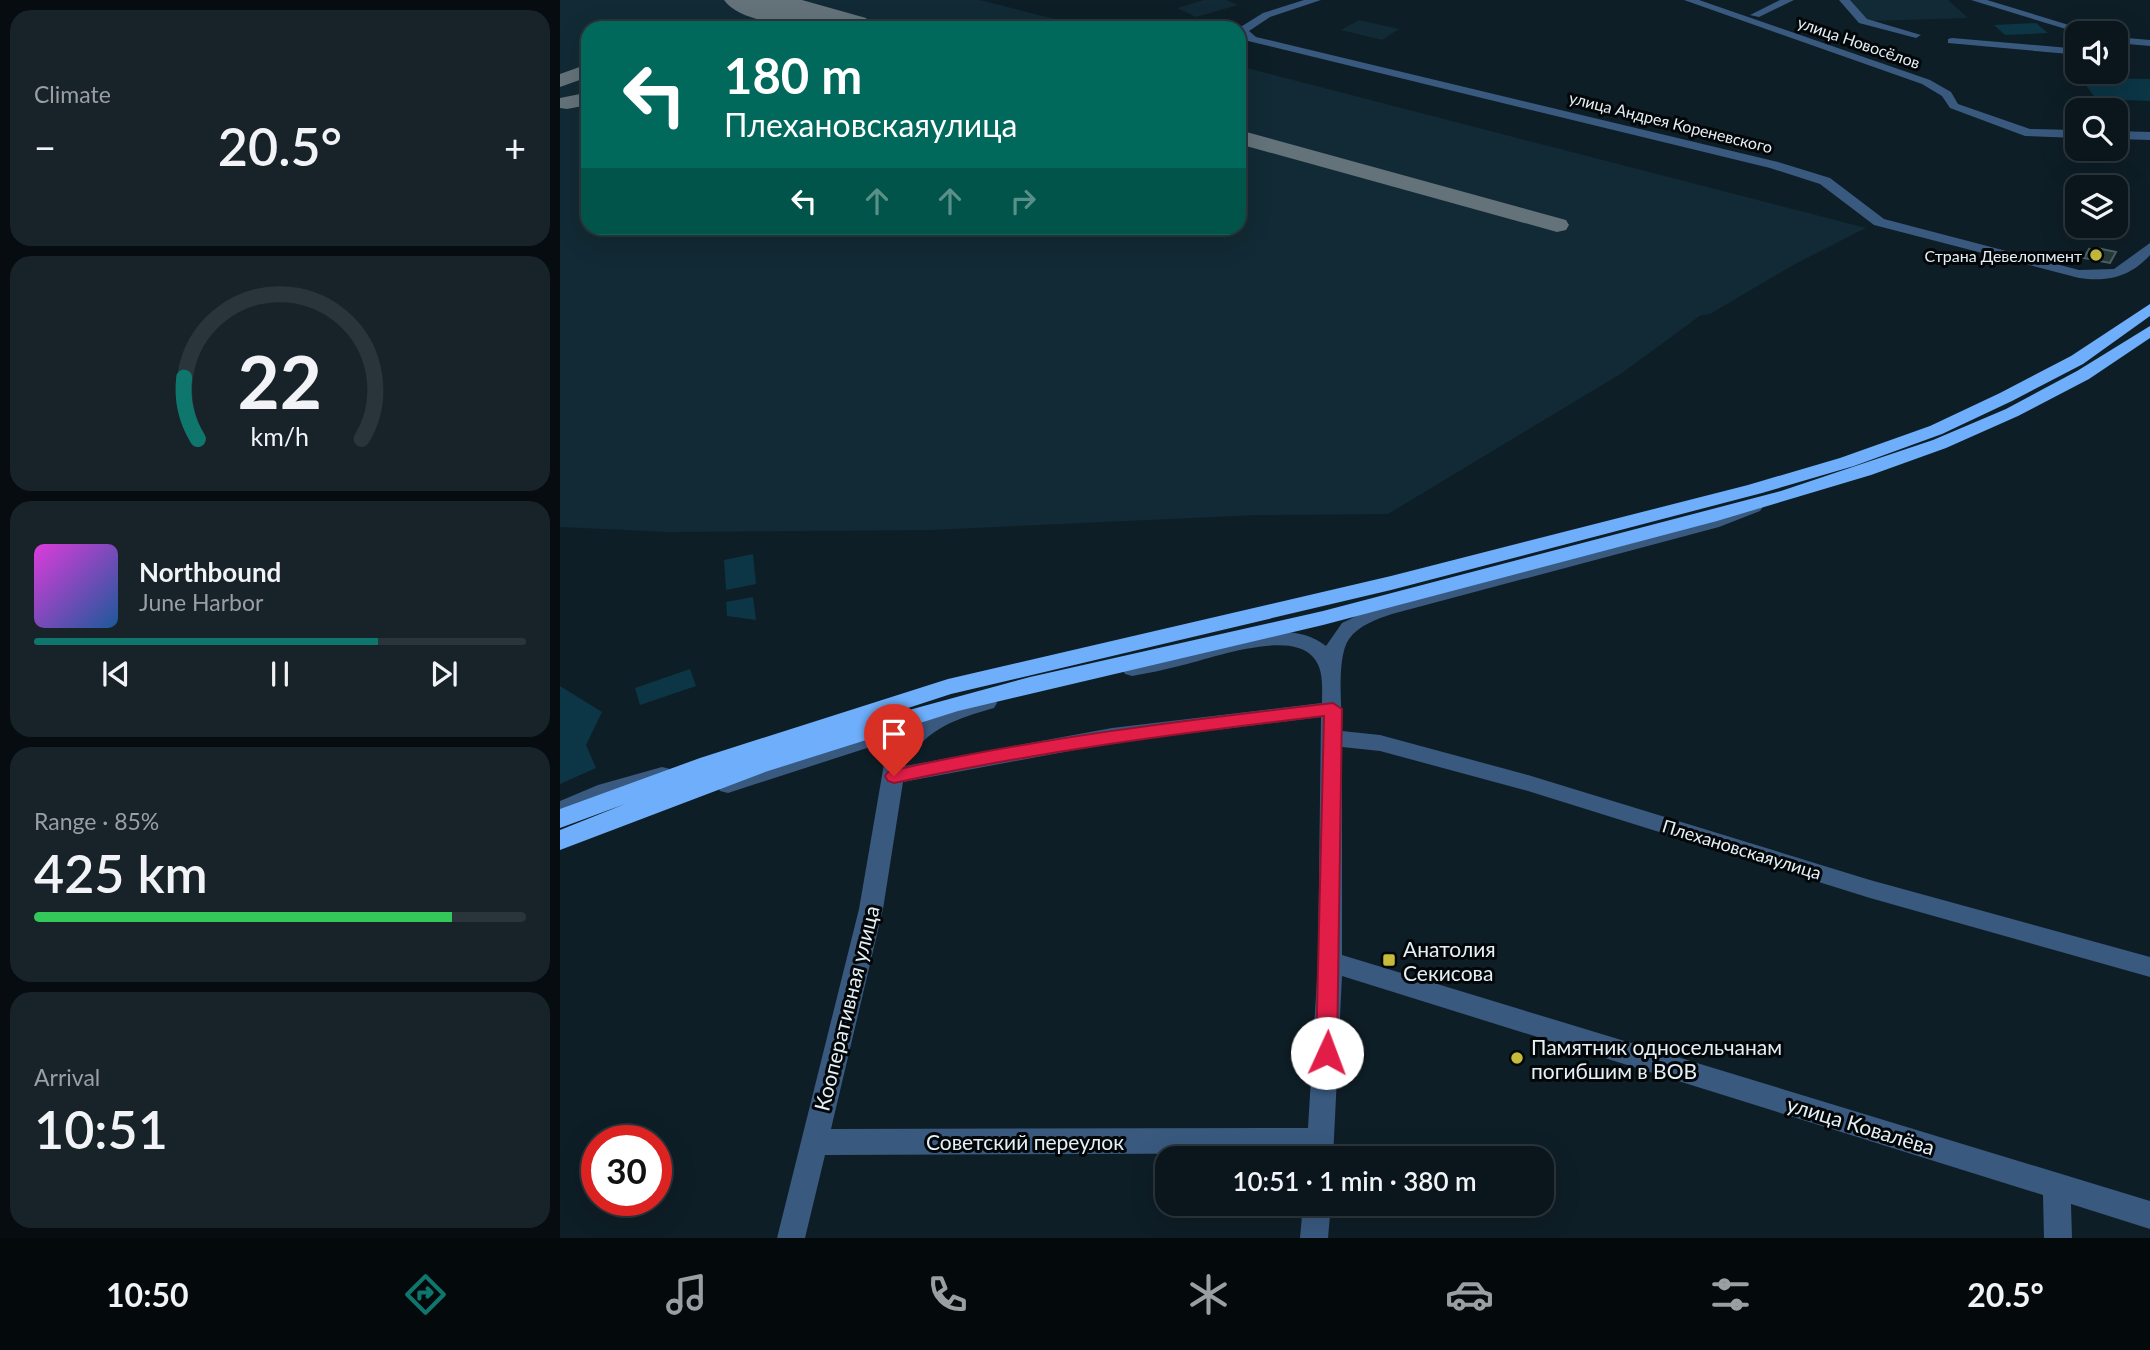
<!DOCTYPE html>
<meta charset="utf-8">
<style>
body{margin:0;font-family:Lato,sans-serif;background:#182329;color:#f1f3f6;height:100vh;display:flex;flex-direction:column;font-size:26px;white-space:nowrap}
*{box-sizing:border-box;margin:0}
p{font-size:23px;color:#999fa3}
.icon{flex:none;width:38px;height:38px;fill:none;stroke:currentColor;stroke-width:2;stroke-linecap:round;stroke-linejoin:round}
.map{position:relative;flex:1;overflow:hidden}
.side{display:flex;flex-direction:column;gap:10px;padding:10px;background:#060c0f;width:560px}
.side>*{flex:none}
.top-card{position:absolute;left:21px;top:21px;width:665px;height:214px;border-radius:21px;box-shadow:0 7px 28px #0002,0 0 0 2px #2a353b;background:#00695c;color:#fff;overflow:hidden}
.buttons{position:absolute;left:1505px;top:21px;display:grid;gap:14px}
.buttons a{display:grid;place-items:center;width:63px;height:63px;border-radius:14px;background:#0a161c;box-shadow:0 7px 28px #0002,0 0 0 2px #2a353b;font-size:35px}
.speed{position:absolute;left:21px;top:1125px;display:flex;gap:14px;font-size:35px;font-weight:700;text-align:center}
.speed>*{display:grid;place-content:center;width:91px;height:91px;border-radius:50%;background:#0a161c;box-shadow:0 7px 28px #0002,0 0 0 2px #2a353b;line-height:1}
.speed .limit{border:10px solid #d22;background:#fff;color:#111}
.pin{position:absolute;display:grid;place-items:center;width:60px;height:60px;color:#fff;margin:-72px -30px;border-radius:50% 50% 50% 0;rotate:-45deg;box-shadow:0 0 7px #0007}
.pin .icon{rotate:45deg}
.me{position:absolute;width:77px;margin:-38px;rotate:2deg;stroke-linejoin:round;filter:drop-shadow(0 0 5px #0008)}
.turn{display:flex;align-items:center;gap:24px;height:147px;padding:0 28px;font-size:32px}
.turn .icon{width:91px;height:91px;stroke-width:2.5}
.turn b{display:block;font-size:49px;line-height:60px}
.lanes{display:flex;align-items:center;height:66px;padding:0 28px;background:#0003;justify-content:center;gap:35px;direction:ltr}
.lanes .off{opacity:.35}
.big{font-size:52px;font-weight:600;line-height:1.1}
.side .tile{flex:1;display:flex;flex-direction:column;justify-content:center;gap:10px;min-width:0;padding:0 24px;border-radius:21px;background:#182329}
.side .dial{align-items:center;gap:0}
.dial svg{height:182px;overflow:visible;fill:none;stroke:#2a353b;stroke-width:7;stroke-linecap:round;text-anchor:middle}
.dial text{fill:#f1f3f6;stroke:none}
.song{display:flex;align-items:center;gap:21px}
.cover{width:84px;height:84px;border-radius:10px;background:linear-gradient(135deg,hsl(300 70% 55%),hsl(210 70% 35%))}
.played{height:7px;border-radius:4px;background:linear-gradient(90deg,#0f766e 70%,#2a353b 70%)}
.keys{display:flex;justify-content:space-around;direction:ltr}
.heat{display:flex;justify-content:space-between;align-items:center;font-size:38px;direction:ltr}
.charge{height:10px;border-radius:5px;background:linear-gradient(90deg,#34c759 85%,#2a353b 0)}
.trip{position:absolute;left:595px;top:1146px;width:399px;height:70px;border-radius:21px;background:#0a161c;box-shadow:0 7px 28px #0002,0 0 0 2px #2a353b;font-weight:600;line-height:70px;text-align:center}
.dock{display:flex;height:112px;justify-content:space-around;align-items:center;background:#04090b;color:#999fa3}
.dock .icon{width:49px;height:49px}
.dock .active{color:#0f766e}
.dock b{font-size:32px;color:#f1f3f6}
main{display:flex;flex:1;min-height:0}
.map>svg:first-child{display:block}
</style>
<main>
<section class="side">
<div class="tile"><p>Climate</p>
<div class="heat"><a>−</a><b class="big">20.5°</b><a>+</a></div>
</div>
<div class="tile dial"><svg viewBox="0 0 100 80">
<path d="M14 69A42 42 0 1 1 86 69"/>
<path d="M14 69A42 42 0 0 1 8 42" stroke="#0f766e"/>
<text x="50" y="56" font-size="32" font-weight="700">22</text>
<text x="50" y="72" font-size="11">km/h</text>
</svg></div>
<div class="tile">
<div class="song"><i class="cover"></i><div><b>Northbound</b><p>June Harbor</p></div></div>
<div class="played"></div>
<div class="keys"><svg class="icon" aria-label="previous" viewBox="0 0 24 24"><path d="M18 5L8 12l10 7zM5 5v14"/></svg><svg class="icon" aria-label="pause" viewBox="0 0 24 24"><path d="M8 5v14M16 5v14"/></svg><svg class="icon" aria-label="next" viewBox="0 0 24 24"><path d="M6 5l10 7-10 7zM19 5v14"/></svg></div>
</div>
<div class="tile"><p>Range · 85%</p><b class="big">425 km</b><div class="charge"></div></div>
<div class="tile"><p>Arrival</p><b class="big">10:51</b></div>
</section>
<div class="map">
<svg width="1590" height="1238" viewBox="0 0 1590 1238">
<rect width="100%" height="100%" fill="#0e1e26"/>
<g fill="#122a35">
<path d="M0,0H420L529,28H28V228H679V66L1306,228L1235,264L1150,314L1141,315L1062,373L828,514L696,515L370,530L109,532L0,527Z"/>
<path d="M644,0H666L678,5L636,17L617,8Z"/>
<path d="M1289,0H1388L1408,18L1309,21Z"/>
<path d="M799,20L839,29L822,40L781,30Z"/>
</g>
<g fill="#0c3545">
<path d="M1476,23L1488,33L1445,35L1434,25Z"/>
<path d="M1531,78L1590,79V101L1536,99L1522,80Z"/>
<path d="M193,554L196,584L166,590L164,560Z"/>
<path d="M193,597L196,620L167,616L166,602Z"/>
<path d="M130,669L136,686L80,705L75,688Z"/>
<path d="M0,686L42,712L26,745L36,768L0,784Z"/>
</g>
<g fill="none" stroke-linecap="round" stroke-linejoin="round">
<g fill="#647279" fill-rule="evenodd">
<path d="M28,64V77L0,87V74Z"/>
<path d="M25,93H28V105L7,109L0,108V98Z"/>
<path d="M679,130L1006,220L1009,225L1006,230L997,232L679,144Z"/>
</g>
<path fill="#647279" fill-rule="evenodd" d="M164,0H242L306,18L314,28C278,28 186,31 164,0Z"/>
</g>
<path fill="#25393b" stroke="#4c6163" stroke-width="2" d="M1537,248L1556,252L1550,263L1524,258L1529,249L1536,251Z"/>
<g fill="none" stroke-linecap="round" stroke-linejoin="round">
<g fill="#39597f" fill-rule="evenodd">
<path d="M744,0H761L710,17L689,31L696,37L1218,162L1270,178L1324,219L1519,270L1554,269L1590,243V255C1570,277 1548,282 1519,278L1314,225L1260,184L1210,168L688,41L679,34V28L703,13Z"/>
<path d="M1124,0H1139L1370,80L1391,92L1398,104L1470,129L1517,130V138L1465,136L1390,108L1382,96L1362,84Z"/>
<path d="M1220,0H1234L1199,17L1190,15Z"/>
<path d="M1279,0H1290L1307,19L1361,35L1356,38L1299,23Z"/>
<path d="M1411,0H1427L1535,33H1519Z"/>
<path d="M1556,37L1590,40V46L1556,43Z"/>
<path d="M1392,38L1509,48L1514,51L1509,54L1388,43V39Z"/>
<path d="M1556,131L1590,132V140L1556,139Z"/>
<path d="M1194,502L1203,507L1200,511L1159,527L832,614C817,619 799,625 789,639C776,658 782,708 782,731L820,735L968,775L1310,880L1590,957V977L1310,898L968,791L820,751L782,747V955L1590,1201V1229L1511,1204L1512,1238H1484L1483,1195L782,976L773,1158H747V1153L265,1155L245,1238H217L299,909L324,764L341,737L168,793L160,791L157,785L160,779L427,696L434,698L437,703L434,708C396,719 365,728 345,766L552,728L762,703C762,687 764,669 753,657C729,629 650,659 619,666C604,670 588,673 572,676L565,674L562,669L565,664C576,661 649,643 654,644C689,635 735,621 766,646L782,623L819,605L1147,519ZM761,717L758,962L748,1128L271,1129L323,909L343,782L552,743Z"/>
<path d="M102,767L110,769L113,775L110,781L52,797L0,818V801L38,785Z"/>
<path d="M743,1204H771L768,1238H740Z"/>
</g>
<path fill="#6eaefa" fill-rule="evenodd" d="M1590,304V316L1523,364L1452,401L1382,434L1294,466L1202,493L831,590L391,694L305,722L470,677L763,611L1221,491L1373,440L1446,409L1517,371L1590,326V338L1529,379L1458,416L1386,448L1311,475L1157,521L763,625L398,711L205,772L0,850V830L65,804L0,828V809L140,758L388,679L831,576L1188,485L1280,458L1370,426L1440,393L1511,356Z"/>
</g>
<path fill="#e11d48" stroke="#92132f" stroke-width="2" d="M773,703L782,709L777,1053L774,1060L767,1063L759,1060L756,1053L764,716C619,733 476,752 334,783L328,781L325,776L328,772L334,770C479,738 625,720 773,703Z"/>
<g fill="#c7bb3c" stroke="#03070a" stroke-width="2.5">
<circle cx="1536" cy="255" r="7"/>
<rect x="822" y="953" width="14" height="14" rx="3.5"/>
<circle cx="957" cy="1058" r="7"/>
</g>
<g text-anchor="middle" dominant-baseline="central" stroke-width="6" stroke-linejoin="round" paint-order="stroke">
<g font-size="16" fill="#e5f0f5" stroke="#03070a">
<text transform="translate(1299 42) rotate(19)">улица Новосёлов</text>
<text transform="translate(1111 122) rotate(14)">улица Андрея Кореневского</text>
</g>
<g font-size="16" fill="#e5f0f5" stroke="#03070a" text-anchor="end">
<text x="1522" y="255">Страна Девелопмент</text>
</g>
<g font-size="18" fill="#e5f0f5" stroke="#03070a">
<text transform="translate(1182 849) rotate(17)">Плехановскаяулица</text>
</g>
<g font-size="21" fill="#e5f0f5" stroke="#03070a" text-anchor="start">
<text x="843" y="948">Анатолия<tspan x="843" dy="24">Секисова</tspan></text>
<text x="971" y="1046">Памятник односельчанам<tspan x="971" dy="24">погибшим в ВОВ</tspan></text>
</g>
<g font-size="21" fill="#e5f0f5" stroke="#03070a">
<text transform="translate(286 1008) rotate(-76)">Кооперативная улица</text>
<text transform="translate(1301 1125) rotate(17)">улица Ковалёва</text>
<text x="465" y="1141">Советский переулок</text>
</g>
</g>
</svg>
<div class="buttons">
<a><svg class="icon" aria-label="sound" viewBox="0 0 24 24"><path d="M4 9h4l5-4v14l-5-4H4zM17 9q2 3 0 6"/></svg></a>
<a><svg class="icon" aria-label="search" viewBox="0 0 24 24"><circle cx="10" cy="10" r="6"/><path d="M15 15l6 6"/></svg></a>
<a><svg class="icon" aria-label="layers" viewBox="0 0 24 24"><path d="M12 4l9 5-9 5-9-5zM3 14l9 5 9-5"/></svg></a>
</div>
<div class="speed"><div class="limit">30</div></div>
<div class="pin" style="left:334px;top:776px;background:#d93025"><svg class="icon" aria-label="arrive" viewBox="0 0 24 24"><path d="M6 21V4h12l-3 4 3 4H6"/></svg></div>
<svg class="me" style="left:767px;top:1053px" viewBox="-20 -20 40 40"><circle r="19" fill="#fff"/><path d="M0-13L10 11 0 6-10 11z" fill="#e11d48"/></svg>
<div class="trip">10:51 · 1 min · 380 m</div>
<div class="top-card">
<div class="turn"><svg class="icon" aria-label="left" viewBox="0 0 24 24"><path d="M17 20v-9H6M10 6l-5 5 5 5"/></svg><div><b>180 m</b>Плехановскаяулица</div></div>
<div class="lanes"><svg class="icon" aria-label="left" viewBox="0 0 24 24"><path d="M17 20v-9H6M10 6l-5 5 5 5"/></svg><svg class="icon off" aria-label="ahead" viewBox="0 0 24 24"><path d="M12 20V5M6 11l6-6 6 6"/></svg><svg class="icon off" aria-label="ahead" viewBox="0 0 24 24"><path d="M12 20V5M6 11l6-6 6 6"/></svg><svg class="icon off" aria-label="right" viewBox="0 0 24 24"><path d="M7 20v-9h11M14 6l5 5-5 5"/></svg></div>
</div>
</div>
</main>
<nav class="dock">
<b>10:50</b>
<svg class="icon active" aria-label="directions" viewBox="0 0 24 24"><path d="M12 3l9 9-9 9-9-9zM9 14v-3h6M13 9l2 2-2 2"/></svg>
<svg class="icon" aria-label="music" viewBox="0 0 24 24"><path d="M9 18V5l10-2v13"/><circle cx="6" cy="18" r="3"/><circle cx="16" cy="16" r="3"/></svg>
<svg class="icon" aria-label="phone" viewBox="0 0 24 24"><path d="M5 4h4l2 5-3 2q2 4 5 5l2-3 5 2v4C11 20 4 13 5 4z"/></svg>
<svg class="icon" aria-label="climate" viewBox="0 0 24 24"><path d="M12 3v18M4 7l16 10M4 17L20 7"/></svg>
<svg class="icon" aria-label="car" viewBox="0 0 24 24"><path d="M5 17H2v-5l4-1 3-4h7l3 4 3 1v5h-3M9 17h6M6 11h13"/><circle cx="7" cy="17" r="2"/><circle cx="17" cy="17" r="2"/></svg>
<svg class="icon" aria-label="filters" viewBox="0 0 24 24"><path d="M4 7h16M4 17h16"/><circle cx="9" cy="7" r="2"/><circle cx="15" cy="17" r="2"/></svg>
<b>20.5°</b>
</nav>
